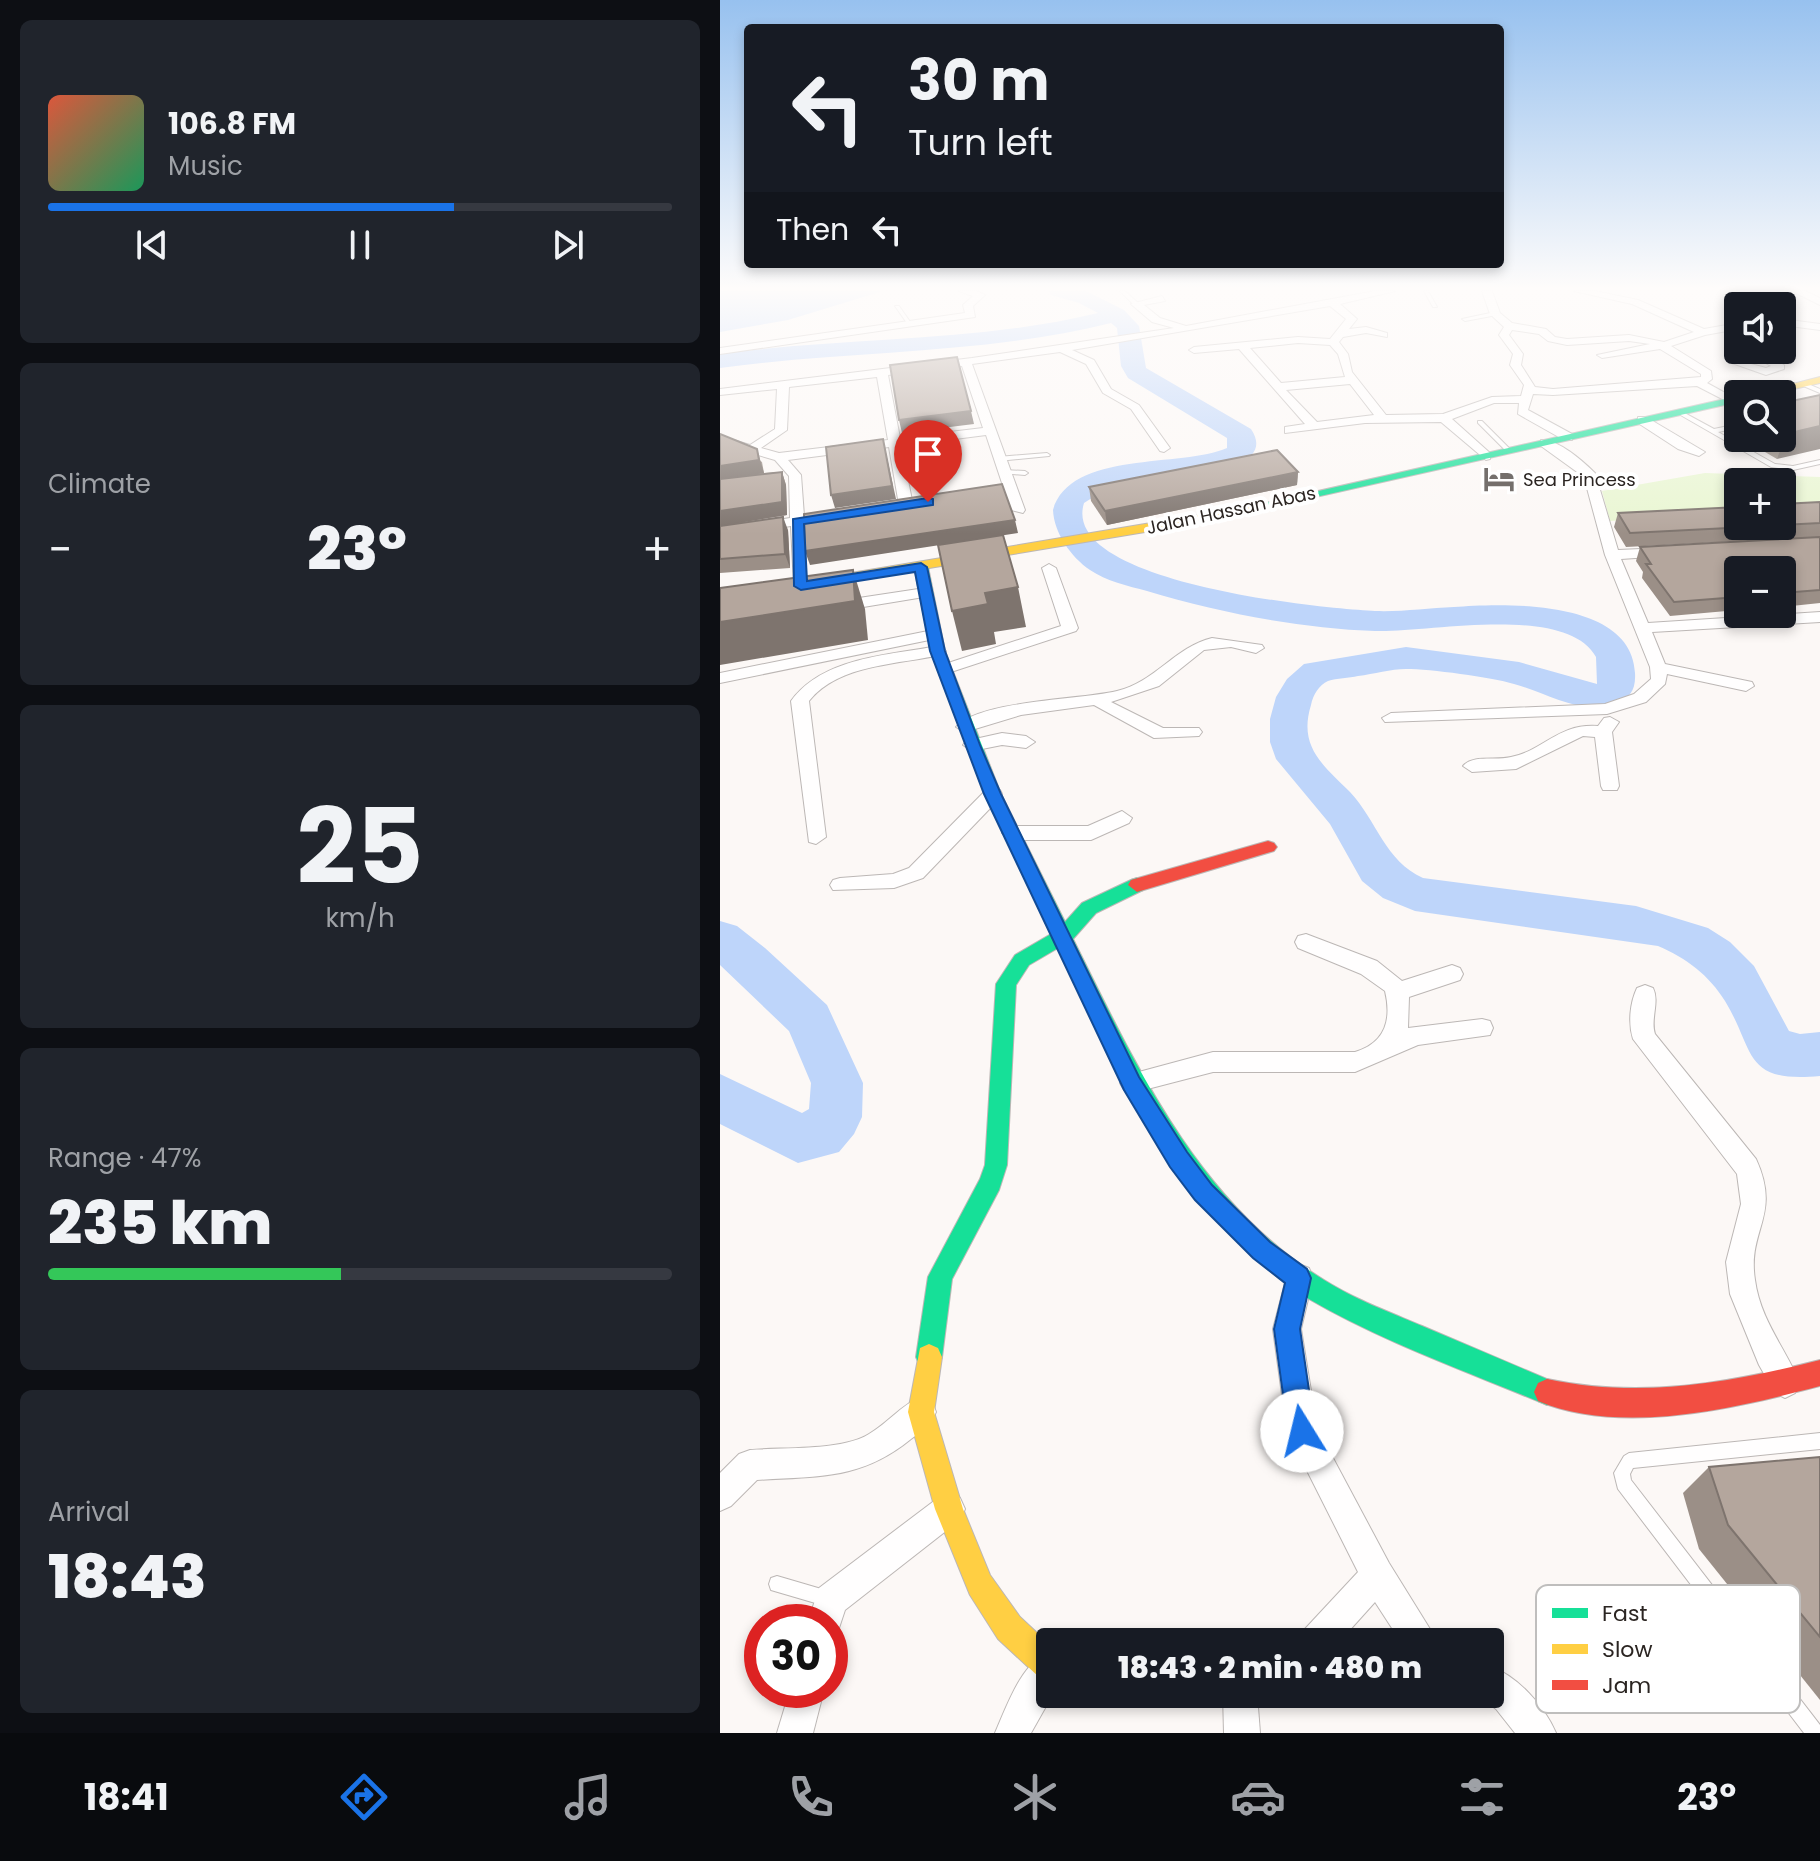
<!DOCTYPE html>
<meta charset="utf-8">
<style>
body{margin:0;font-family:Poppins,sans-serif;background:#20242c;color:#f1f3f6;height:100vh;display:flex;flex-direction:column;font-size:30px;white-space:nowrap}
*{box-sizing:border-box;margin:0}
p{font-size:26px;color:#9ea1a6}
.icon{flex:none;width:44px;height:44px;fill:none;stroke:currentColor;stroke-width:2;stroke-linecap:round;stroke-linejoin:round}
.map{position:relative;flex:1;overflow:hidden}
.side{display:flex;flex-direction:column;gap:20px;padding:20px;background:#0d0f14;width:720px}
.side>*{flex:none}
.top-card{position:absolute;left:24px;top:24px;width:760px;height:244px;border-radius:8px;box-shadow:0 4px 12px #0003;background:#171b24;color:#f1f3f6;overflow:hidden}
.controls{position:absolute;left:1004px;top:292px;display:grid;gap:16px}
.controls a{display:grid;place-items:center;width:72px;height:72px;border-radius:8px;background:#171b24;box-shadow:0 4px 12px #0003;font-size:40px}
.speed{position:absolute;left:24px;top:1604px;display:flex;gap:16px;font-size:40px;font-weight:700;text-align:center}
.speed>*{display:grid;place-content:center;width:104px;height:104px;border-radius:50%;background:#171b24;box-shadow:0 4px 12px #0003;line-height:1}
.speed .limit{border:12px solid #d22;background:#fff;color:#111}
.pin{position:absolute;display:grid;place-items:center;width:68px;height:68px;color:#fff;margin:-82px -34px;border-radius:50% 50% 50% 0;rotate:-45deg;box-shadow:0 0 8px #0007}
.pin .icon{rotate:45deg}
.me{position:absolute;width:88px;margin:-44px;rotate:351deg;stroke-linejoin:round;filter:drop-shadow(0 0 6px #0008)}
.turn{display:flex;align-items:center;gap:28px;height:168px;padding:0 32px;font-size:36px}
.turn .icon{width:104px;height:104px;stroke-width:2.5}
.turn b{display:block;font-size:56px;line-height:68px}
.then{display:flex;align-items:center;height:76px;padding:0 32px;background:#0003;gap:16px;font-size:30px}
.big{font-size:60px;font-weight:800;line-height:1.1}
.side .tile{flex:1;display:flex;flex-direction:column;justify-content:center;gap:12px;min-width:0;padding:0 28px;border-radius:12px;background:#20242c}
.side .dial{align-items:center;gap:0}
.dial b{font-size:104px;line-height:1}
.song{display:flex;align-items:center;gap:24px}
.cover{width:96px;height:96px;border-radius:12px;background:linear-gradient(135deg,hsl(10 70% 55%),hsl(150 70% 35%))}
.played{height:8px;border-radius:4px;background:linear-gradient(90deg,#1a73e8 65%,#363941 65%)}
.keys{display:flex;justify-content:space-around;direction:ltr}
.heat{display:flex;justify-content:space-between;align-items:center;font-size:44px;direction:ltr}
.charge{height:12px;border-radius:6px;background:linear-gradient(90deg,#34c759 47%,#363941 0)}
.trip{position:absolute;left:316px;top:1628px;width:468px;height:80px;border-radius:8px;background:#171b24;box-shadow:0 4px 12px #0003;font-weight:800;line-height:80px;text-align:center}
.tab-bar{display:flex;height:128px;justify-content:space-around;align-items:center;background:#090b0e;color:#9ea1a6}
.tab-bar .icon{width:56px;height:56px}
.tab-bar .active{color:#1a73e8}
.tab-bar b{font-size:36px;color:#f1f3f6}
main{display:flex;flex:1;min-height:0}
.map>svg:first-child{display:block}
</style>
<main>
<section class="side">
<div class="tile">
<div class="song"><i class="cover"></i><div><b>106.8 FM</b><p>Music</p></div></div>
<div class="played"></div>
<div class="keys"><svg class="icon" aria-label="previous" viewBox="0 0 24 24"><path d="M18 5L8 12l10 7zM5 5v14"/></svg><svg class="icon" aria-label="pause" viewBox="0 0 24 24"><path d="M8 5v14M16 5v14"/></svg><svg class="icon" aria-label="next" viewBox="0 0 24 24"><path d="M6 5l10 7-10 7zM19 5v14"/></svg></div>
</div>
<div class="tile"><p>Climate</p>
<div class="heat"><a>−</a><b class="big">23°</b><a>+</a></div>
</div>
<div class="tile dial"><b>25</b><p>km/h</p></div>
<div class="tile"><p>Range · 47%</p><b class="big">235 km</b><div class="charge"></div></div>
<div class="tile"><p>Arrival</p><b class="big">18:43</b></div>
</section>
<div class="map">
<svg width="1100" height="1733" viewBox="0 0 1100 1733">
<rect width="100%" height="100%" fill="#fcf8f6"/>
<path fill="#e9f6d2" d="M985,473L1100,477V507L1062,510V482H1018V513L890,521L882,491Z"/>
<path fill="#bed5fa" d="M0,291H163L68,320L0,332Z"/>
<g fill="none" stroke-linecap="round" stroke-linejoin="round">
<g fill="#bed5fa" fill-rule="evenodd">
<path d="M328,291H366L404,310L419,326L426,368L531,429C565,480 425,476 403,482C388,487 377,495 364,503C339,583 605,609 655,611C681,612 708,608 734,607C785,603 912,599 915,673C916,690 910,699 894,704C861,716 825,692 794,684C771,677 710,669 686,669C671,669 654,674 638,676C629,678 617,678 608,681C599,685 593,695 591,705C578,747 603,765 630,792C657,821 665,861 703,878L916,906L988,928L1010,942L1034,966L1069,1031L1080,1034L1100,1032V1076C1022,1083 1036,1052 1005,1001C989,975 966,958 938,946L695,911L663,898L642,881L610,824L556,759L550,742V719L556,697L567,679L584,664L686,647L799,662L877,684L876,657C846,603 707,633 655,631C579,628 500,613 427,591C408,586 386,581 370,570C351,557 334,533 333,510C350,450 462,468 507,448V438L408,378L401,366L397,328L391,323C263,355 130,350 0,368V354C125,337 254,343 378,313L359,303L331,295Z"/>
<path d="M0,921L17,926L45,948L107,1005L143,1083L142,1117L134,1134L119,1152L78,1163L0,1124V1074L82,1113L89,1109L91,1083L69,1031L0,965Z"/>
</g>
<defs>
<g id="lane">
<path d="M400,291H405L418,303V305H414Z"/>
<path d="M704,291H708L717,307H713Z"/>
<path d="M175,306H179L193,326H189Z"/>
<path d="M775,312L777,315L745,321L742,319Z"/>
<path d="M1083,382L1100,389V393L1081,385V383Z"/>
<path d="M959,410L994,429L1018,424V428L998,432L1055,464L1073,466L1100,460V464L1073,470L1051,467L957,413L956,412Z"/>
<path d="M758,421H762L791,450V452H787L758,423Z"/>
<path d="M327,453L330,455L329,456L278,461L275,459L278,457Z"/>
<path d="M283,470L305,471L308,473L305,475L281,473L280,472Z"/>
<path d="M1100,1433V1449L913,1468L910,1474L911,1480L1100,1725V1733H1084L898,1489L894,1473L904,1456L909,1453Z"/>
<path d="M57,1576L115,1593L117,1599L115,1605L109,1607L51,1590L49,1584L51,1578Z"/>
</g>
<g id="street">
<path d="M239,291H256L265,295L253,306L255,317L0,354V348L245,313L243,305L253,296Z"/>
<path d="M655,291H675L620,304L637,319L629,329L646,327L667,333V337L646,333L623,337L619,342L628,354L632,372L666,415L723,414L772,397L801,396L804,385L790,365L793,354L779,335L784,327L770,314L762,291H772L780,313L792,323L826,329L835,337L847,339L909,335L944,342L974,332L912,304L854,291H875L918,300L984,329L1018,323V329L985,335L951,346L991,371L992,379L987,383L1018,400L1008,402L977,386L833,395L813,394L808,410L852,434V440H844L798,414L799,403H774L732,419L770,453V459L766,460L721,422L645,423L565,433V427L585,424L519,349L474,353L469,350L474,347L578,337L610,339L626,319L610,306L352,350L374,360L391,389L419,405L450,448L444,452L440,451L411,409L383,393L366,364L340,352L252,364L305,510L303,513L291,510L266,435L181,446L193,505L186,509L179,505L169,447L68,460L81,475L84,516L111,512L118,516L85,524L86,589L81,590L74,586L71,526L0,537V529L70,518L69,476L55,460L0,444V436L30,445L55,429L57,389L0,395V389L252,358L454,328L432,322L411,304L442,296L445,301L424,305L440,318L466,326ZM792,330L819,334L828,341L847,345L909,341L930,344L877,355L882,358L940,349L981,374V377L833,389L815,387L801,365L803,354L789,335ZM578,343L610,345L618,354L625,377L561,383L530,348ZM242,366L263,428L180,438L168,375ZM157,377L168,440L59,453L41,448L67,430L69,387ZM630,384L654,415L597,422L566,390Z"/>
<path d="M1072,291H1085L1100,298V305Z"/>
<path d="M1062,319L1100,324V330L1062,325Z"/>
<path d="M1046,355L1064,365V369L1046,375L1012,363ZM1044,362L1051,366L1046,368L1031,364Z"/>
<path d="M918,417H926L985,452L979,456L958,449L918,423Z"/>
<path d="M821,440C838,439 863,461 875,473L898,550L944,548L951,552L944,556L901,559L928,623L1100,612V622L932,632L945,664L1032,682L1034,686L1026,691L947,674L945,684L926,702L887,714L665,722L662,718L671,713L885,704L914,694L931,679L930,667L885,555L864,477L821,446Z"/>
<path d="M329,564L336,568L358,628L356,631L231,672H219L217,669L219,666L341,626L322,568Z"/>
<path d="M205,588L210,590V596L119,611L111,606L119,601Z"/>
<path d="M213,630L219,632V638L0,683V673Z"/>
<path d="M492,638L542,645L544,648L536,653L511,647L484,650L439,686L391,702L443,728H479L482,732L479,736L434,738L374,705L301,715L245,732L236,727C261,700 360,700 397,691C435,682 455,647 492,638Z"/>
<path d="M218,646L226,651L224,654C180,665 119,663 89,701L106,837L96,844L89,842L71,701C103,657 169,655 218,646Z"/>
<path d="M890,717L899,722L892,732L899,786L897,790H883L881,786L875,737L863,736L796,769L752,772L743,766C753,754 776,761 791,757C825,750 838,723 878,726L884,718Z"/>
<path d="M282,733L306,736L315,742L306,748L282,745L252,751L243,745L246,741Z"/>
<path d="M273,788L280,790L282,794L280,798L203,878L174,888L113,890L110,885L113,880L120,878L173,874L189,868L266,790Z"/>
<path d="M402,811L412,818L409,823L371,840H292L282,833L292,826H368Z"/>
<path d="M586,934L657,961L682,981L732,965L740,968L743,974L740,980L689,997L688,1028L762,1019L770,1021L773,1028L770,1035L698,1045L635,1072H493L412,1093L404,1090L400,1083L404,1076L493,1052H635C665,1043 672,1020 665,991L641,974L578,948L575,942L578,936Z"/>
<path d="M925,985L933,988C940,1002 930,1019 935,1034L1036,1159C1062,1216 1027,1229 1035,1280C1040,1319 1065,1348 1080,1383L1075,1393L1065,1398L1055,1393L1039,1365L1010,1294L1006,1262L1021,1204L1017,1174L913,1039C908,1023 910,1003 917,988Z"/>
<path d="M579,1264L589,1268L593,1278L581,1329L597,1428L669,1563L718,1642H681L655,1602L619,1642H579L584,1630L638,1572L567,1431L553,1329L569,1268Z"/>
<path d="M201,1397L212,1401L216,1412C211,1425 202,1431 191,1439C141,1480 98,1476 37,1480L11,1506L0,1511V1473L19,1454L30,1450C63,1447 122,1451 149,1434C168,1423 181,1405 201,1397Z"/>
<path d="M229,1493L240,1498L245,1509L240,1520L125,1610L117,1634L110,1637V1622H88L99,1588L218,1498Z"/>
<path d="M330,1651V1694H333L311,1733H275C287,1706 301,1663 330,1651Z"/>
<path d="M770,1666C798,1677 824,1705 836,1733H795L776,1709L758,1695L770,1694Z"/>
<path d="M70,1690H104L93,1733H57Z"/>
<path d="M503,1694H537L540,1733H504Z"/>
</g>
<g id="fast">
<path d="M1018,396V402L529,512L523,508Z"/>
<path d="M201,563L208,567L225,651L281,794L345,922L362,903L411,880L417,878L426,885L423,890L376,913L353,939C416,1066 478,1203 604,1280C634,1299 669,1312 702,1326C747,1345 792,1364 836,1383L840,1392L836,1401L827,1405C748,1372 663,1342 589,1299C559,1282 533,1257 510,1232C429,1145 389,1054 338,948L309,965L296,985L287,1165L279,1190L232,1279L222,1357L218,1366L209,1370L200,1366L196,1357L208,1277L260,1179L265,1165L276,984L295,955L331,934L265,794L211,651L194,567Z"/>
</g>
<g id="slow">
<path d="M1100,377V383L1052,394H1034Z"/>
<path d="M529,504L535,508L533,511L473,524L95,587L88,583L95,579L473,516Z"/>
<path d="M209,1344L218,1348L222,1357L214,1412L243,1509L270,1575L300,1617L330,1645V1681L319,1677L278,1639L250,1595L215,1509L188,1412L200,1348Z"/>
</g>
<g id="jam">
<path d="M548,841L554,843L557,847L554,851L417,892L408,885L411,880Z"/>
<path d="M1100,1360V1386C1016,1408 902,1436 818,1401L814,1392L818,1383L827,1379C920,1399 1009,1383 1100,1360Z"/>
</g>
</defs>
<use href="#lane" stroke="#bcb7b5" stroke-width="2"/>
<use href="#street" stroke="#bcb7b5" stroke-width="2"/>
<use href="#fast" stroke="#bcb7b5" stroke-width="2"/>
<use href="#slow" stroke="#bcb7b5" stroke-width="2"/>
<use href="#jam" stroke="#bcb7b5" stroke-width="2"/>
<use href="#lane" fill="#fffefe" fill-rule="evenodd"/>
<use href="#street" fill="#fffefe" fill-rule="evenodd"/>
<use href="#fast" fill="#16e098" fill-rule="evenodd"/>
<use href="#slow" fill="#ffcf43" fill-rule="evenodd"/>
<use href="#jam" fill="#f24e42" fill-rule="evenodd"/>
</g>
<g fill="#9b8f87">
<path d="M1100,395L1057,459L1021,438H1062V403Z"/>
<path d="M0,434L42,462L44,473L62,472L66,485L67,515L24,522L68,530L70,568L0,573Z"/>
<path d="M578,472L577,485L387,525L371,501L369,487Z"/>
<path d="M1100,502V603L1062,607V570H1018V610L950,616L922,578L923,572L916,561L920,547L1059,539L906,547L894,527L898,513L1018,526H1062V504Z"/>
<path d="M1100,1457V1700L979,1549L963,1493L989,1467Z"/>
</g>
<g fill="#7e746e">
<path d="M251,411L254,424L182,433L179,420Z"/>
<path d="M1100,426V449L1057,459L1066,434Z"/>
<path d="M163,439L176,499L115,508L111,495Z"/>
<path d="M37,449L44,473L0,480V466Z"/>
<path d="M62,472L66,485L67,515L0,526V511Z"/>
<path d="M578,472L577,485L387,525L385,511Z"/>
<path d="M63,517L68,530L70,568L65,554Z"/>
<path d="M295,520L298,533L90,565L85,551Z"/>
<path d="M133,570L145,609L148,640L0,665V622Z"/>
<path d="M298,587L306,627L274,632L276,644L242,651L232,611L265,593Z"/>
</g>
<g fill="#b4a69d" stroke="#7e746e" stroke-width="2">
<path d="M237,357L251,411L179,420L170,365Z"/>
<path d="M1100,395V426L1066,434L1062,432V403Z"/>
<path d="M0,434L37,449L39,460L0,466Z"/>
<path d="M163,439L172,486L111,495L106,447Z"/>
<path d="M557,450L578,472L385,511L369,487Z"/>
<path d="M62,472V502L0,511V479Z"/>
<path d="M282,484L295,520L85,551L84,514Z"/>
<path d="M1100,502V523L1062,525V504Z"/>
<path d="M1018,507V526H1048L910,533L898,513Z"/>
<path d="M63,517L65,554L0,559V526Z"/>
<path d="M283,535L298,587L265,593L268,604L232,611L218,545Z"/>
<path d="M1100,537V590L1062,593V570H1018V597L954,602L926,564H931L920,547Z"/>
<path d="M133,570L135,601L0,622V588Z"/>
<path d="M1100,1457V1637L1008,1525L989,1467Z"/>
</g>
<linearGradient id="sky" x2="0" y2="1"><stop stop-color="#97c1ef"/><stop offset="0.54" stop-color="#fefcfb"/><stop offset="1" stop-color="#fefcfb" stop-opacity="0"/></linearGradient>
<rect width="1100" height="534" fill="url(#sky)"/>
<path fill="#1a73e8" stroke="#114b97" stroke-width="2" d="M208,498L213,499V505L84,524L87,581L201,563L207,567L225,651L260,745L281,794L419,1077L467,1152L492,1185L550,1242L587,1269L591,1278L580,1329L595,1431L591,1441L582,1445L572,1441L568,1431L554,1329L565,1283L533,1258L475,1200L450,1167L404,1090L264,794L210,651L195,572L81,590L74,586L73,519Z"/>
<defs>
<symbol id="hotel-bare" viewBox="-9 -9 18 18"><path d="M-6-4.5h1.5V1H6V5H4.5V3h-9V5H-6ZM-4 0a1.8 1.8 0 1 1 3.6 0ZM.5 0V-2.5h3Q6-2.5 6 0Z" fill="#746f6c" stroke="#fff" stroke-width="2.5" paint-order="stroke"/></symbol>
</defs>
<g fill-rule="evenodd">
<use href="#hotel-bare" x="757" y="457" width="44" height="44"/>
</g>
<g text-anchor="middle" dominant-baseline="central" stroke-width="8" stroke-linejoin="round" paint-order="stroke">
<g font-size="18" fill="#2b2522" stroke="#fff" text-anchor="start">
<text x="803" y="479">Sea Princess</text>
</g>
<g font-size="18" fill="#2b2522" stroke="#fff">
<text transform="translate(511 510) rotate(-12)">Jalan Hassan Abas</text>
</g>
</g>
<rect x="816" y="1585" width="264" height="128" rx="12" fill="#fff" stroke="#bfbebd" stroke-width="2"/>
<rect x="832" y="1608" width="36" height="10" fill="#16e098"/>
<rect x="832" y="1644" width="36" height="10" fill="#ffcf43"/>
<rect x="832" y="1680" width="36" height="10" fill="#f24e42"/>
<g font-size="22" fill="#2b2522">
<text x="882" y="1621">Fast</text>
<text x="882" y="1657">Slow</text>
<text x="882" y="1693">Jam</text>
</g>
</svg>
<div class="controls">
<a><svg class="icon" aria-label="sound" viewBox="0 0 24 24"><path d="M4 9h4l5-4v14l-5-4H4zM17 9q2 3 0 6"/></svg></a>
<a><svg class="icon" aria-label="search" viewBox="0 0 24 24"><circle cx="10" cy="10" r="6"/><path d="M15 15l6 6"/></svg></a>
<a>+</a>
<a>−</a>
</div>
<div class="speed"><div class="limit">30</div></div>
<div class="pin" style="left:208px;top:502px;background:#d93025"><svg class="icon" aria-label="arrive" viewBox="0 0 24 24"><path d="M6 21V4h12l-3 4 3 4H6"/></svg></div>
<svg class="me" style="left:582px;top:1431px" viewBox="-20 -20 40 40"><circle r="19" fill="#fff"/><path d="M0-13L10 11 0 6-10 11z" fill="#1a73e8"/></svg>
<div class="trip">18:43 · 2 min · 480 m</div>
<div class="top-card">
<div class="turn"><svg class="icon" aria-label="left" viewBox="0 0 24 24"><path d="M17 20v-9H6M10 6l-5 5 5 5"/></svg><div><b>30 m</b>Turn left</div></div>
<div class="then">Then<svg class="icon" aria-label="left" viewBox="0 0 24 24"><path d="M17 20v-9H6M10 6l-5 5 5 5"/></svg></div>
</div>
</div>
</main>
<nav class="tab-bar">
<b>18:41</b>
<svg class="icon active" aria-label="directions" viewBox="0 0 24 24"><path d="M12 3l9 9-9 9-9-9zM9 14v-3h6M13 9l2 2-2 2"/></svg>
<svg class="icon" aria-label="music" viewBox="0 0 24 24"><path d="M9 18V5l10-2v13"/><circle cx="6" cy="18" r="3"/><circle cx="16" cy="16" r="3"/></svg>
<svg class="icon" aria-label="phone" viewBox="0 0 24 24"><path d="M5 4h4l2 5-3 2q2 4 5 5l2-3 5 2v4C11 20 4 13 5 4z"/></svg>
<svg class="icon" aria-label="climate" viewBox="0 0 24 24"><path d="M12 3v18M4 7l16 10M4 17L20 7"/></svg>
<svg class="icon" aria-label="car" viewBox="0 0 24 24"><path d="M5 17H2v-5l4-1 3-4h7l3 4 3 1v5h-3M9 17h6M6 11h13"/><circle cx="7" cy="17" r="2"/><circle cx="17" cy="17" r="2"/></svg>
<svg class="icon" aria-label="filters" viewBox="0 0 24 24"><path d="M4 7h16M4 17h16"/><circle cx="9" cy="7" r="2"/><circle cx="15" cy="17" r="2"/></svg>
<b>23°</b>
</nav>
